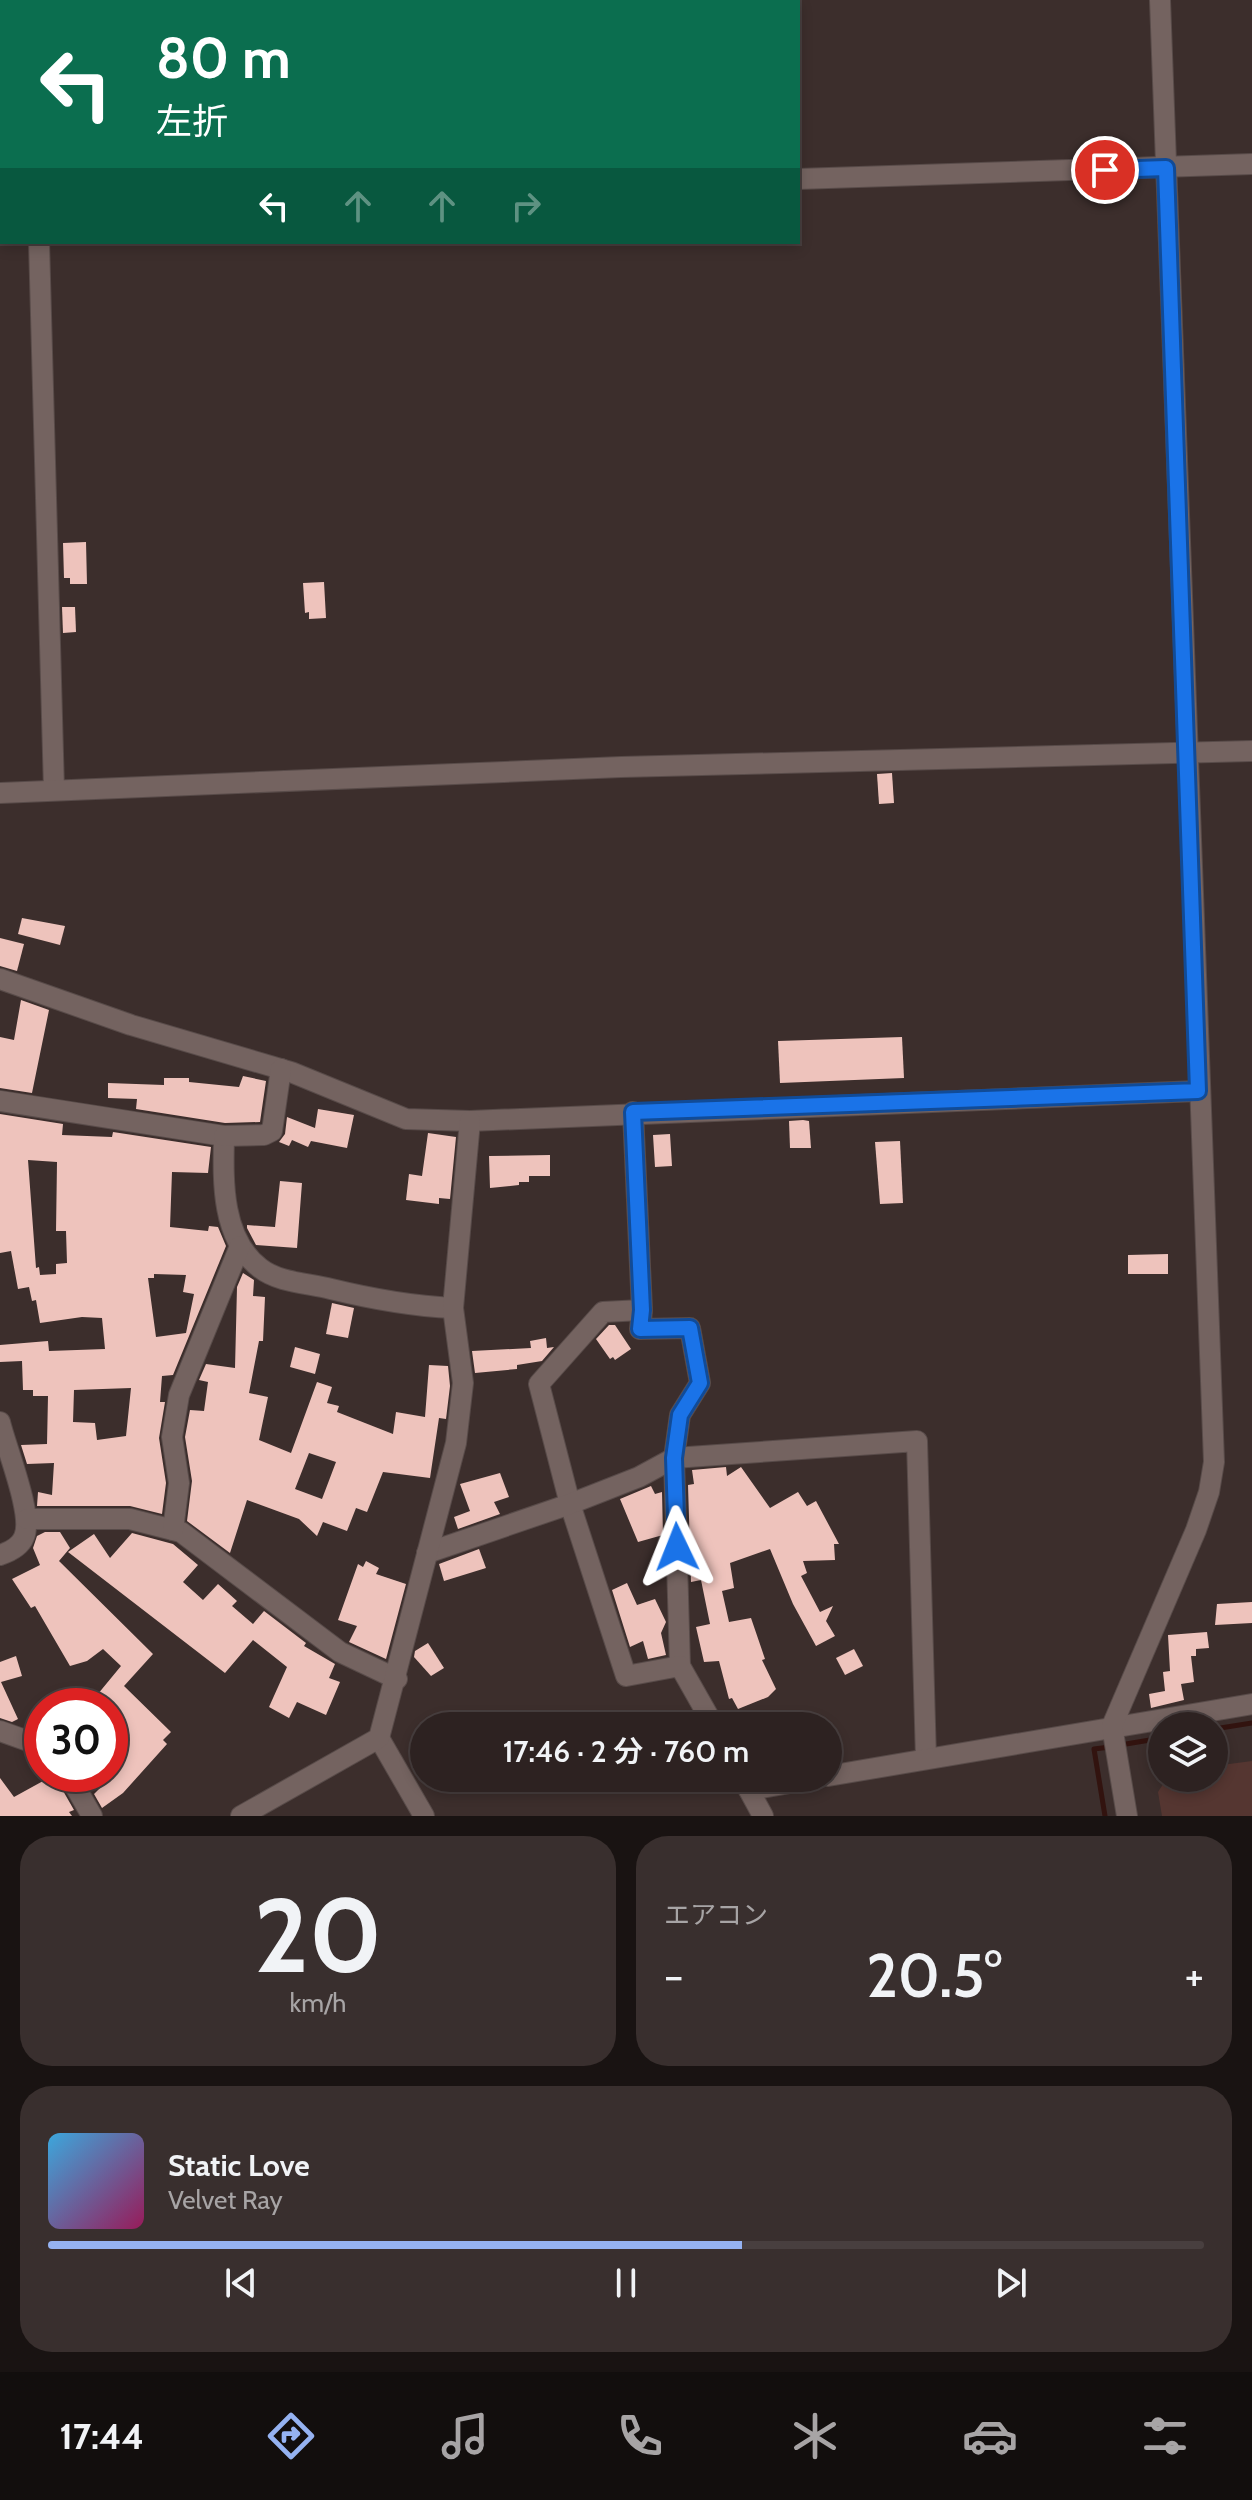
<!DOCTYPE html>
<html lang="ja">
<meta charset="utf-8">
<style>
body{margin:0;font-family:Cabin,"Noto Sans JP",sans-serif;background:#392f2e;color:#f1f3f6;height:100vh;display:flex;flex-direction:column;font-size:30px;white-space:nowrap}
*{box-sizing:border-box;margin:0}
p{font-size:26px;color:#a7a4a5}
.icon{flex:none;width:44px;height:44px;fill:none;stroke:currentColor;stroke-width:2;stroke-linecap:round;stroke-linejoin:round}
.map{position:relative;height:1816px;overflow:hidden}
.sheet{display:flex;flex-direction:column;gap:20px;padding:20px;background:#191312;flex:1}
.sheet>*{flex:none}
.hud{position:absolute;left:0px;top:0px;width:800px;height:244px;box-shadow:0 4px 12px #0003,0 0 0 2px #483f3f;background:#0b6e4f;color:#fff;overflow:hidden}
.fabs{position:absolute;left:1148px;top:1712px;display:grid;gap:16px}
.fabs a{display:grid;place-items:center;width:80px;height:80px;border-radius:50%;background:#2d2221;box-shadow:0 4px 12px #0003,0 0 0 2px #483f3f;font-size:40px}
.speed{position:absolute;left:24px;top:1688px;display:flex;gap:16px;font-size:40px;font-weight:700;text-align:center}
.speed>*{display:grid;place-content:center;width:104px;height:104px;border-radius:50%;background:#2d2221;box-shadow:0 4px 12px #0003,0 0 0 2px #483f3f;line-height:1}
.speed .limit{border:12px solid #d22;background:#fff;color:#111}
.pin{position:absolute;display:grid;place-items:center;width:68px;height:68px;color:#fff;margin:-34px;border:4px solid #fff;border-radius:50%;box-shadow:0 2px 8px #0007}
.me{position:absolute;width:88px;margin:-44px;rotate:358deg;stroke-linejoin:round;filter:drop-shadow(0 0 6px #0008)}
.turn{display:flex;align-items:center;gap:28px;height:168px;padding:0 24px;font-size:36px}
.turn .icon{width:104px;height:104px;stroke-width:2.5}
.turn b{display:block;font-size:56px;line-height:68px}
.lanes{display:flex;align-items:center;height:76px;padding:0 24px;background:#0003;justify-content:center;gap:40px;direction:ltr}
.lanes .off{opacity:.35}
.big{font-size:60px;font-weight:600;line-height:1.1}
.sheet .widget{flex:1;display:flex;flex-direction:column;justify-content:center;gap:12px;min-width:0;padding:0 28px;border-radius:32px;background:#392f2e}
.sheet .dial{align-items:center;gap:0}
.dial b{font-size:104px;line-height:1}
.song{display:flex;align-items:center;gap:24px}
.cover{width:96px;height:96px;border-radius:12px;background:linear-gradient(135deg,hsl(200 70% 55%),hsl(330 70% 35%))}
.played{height:8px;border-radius:4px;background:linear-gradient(90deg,#95b2f1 60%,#483f3f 60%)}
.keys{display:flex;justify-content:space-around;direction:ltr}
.heat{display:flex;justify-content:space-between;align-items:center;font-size:44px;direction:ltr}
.sheet .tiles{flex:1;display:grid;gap:20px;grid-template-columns:1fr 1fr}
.widget:last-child{grid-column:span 2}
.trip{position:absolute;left:410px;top:1712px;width:432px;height:80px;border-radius:40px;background:#2d2221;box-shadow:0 4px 12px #0003,0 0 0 2px #483f3f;font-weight:600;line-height:80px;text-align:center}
.dock{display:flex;height:128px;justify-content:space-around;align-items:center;background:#120e0d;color:#a7a4a5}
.dock .icon{width:56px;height:56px}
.dock .active{color:#95b2f1}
.dock b{font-size:36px;color:#f1f3f6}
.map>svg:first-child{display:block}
</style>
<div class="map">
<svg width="1252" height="1816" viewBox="0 0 1252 1816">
<rect width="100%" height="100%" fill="#3c2e2c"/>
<path fill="#553631" d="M1252,1761V1816H1162L1158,1792L1167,1778H1214V1766Z"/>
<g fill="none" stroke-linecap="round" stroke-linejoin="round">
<g stroke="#32130f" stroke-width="5">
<path d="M1214,1729L1252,1723"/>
<path d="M1120,1745L1162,1738"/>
<path d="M1105,1816L1094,1749L1110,1747"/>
</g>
</g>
<g fill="#eec3bc" fill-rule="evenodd">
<path d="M86,542L87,584H70V578H64L63,543Z"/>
<path d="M324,582L326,618L309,619V612L305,613L303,583Z"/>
<path d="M62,607H75L76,632L63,633Z"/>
<path d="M892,773L894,803L879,804L877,774Z"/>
<path d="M22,918L65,926L60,945L18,934Z"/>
<path d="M0,938L24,944L17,971L0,966Z"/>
<path d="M21,1000L49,1010L32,1093L0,1088V1037L14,1040Z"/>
<path d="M902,1037L904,1078L780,1083L778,1041Z"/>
<path d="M243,1076L266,1081L260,1122L225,1123L136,1109L137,1099L108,1098V1083L164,1085V1078H189V1082L239,1087Z"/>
<path d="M318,1109L354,1115L347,1148L311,1141L308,1147L292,1140L289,1146L279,1142L285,1134L287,1117L315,1128Z"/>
<path d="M0,1114L63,1124L62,1135L112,1137L113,1132L211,1147L208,1173L172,1172L170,1227L208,1231L209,1226L218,1227L226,1246L173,1375L162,1376L160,1402H165L159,1438L166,1483L162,1514L130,1506H37L38,1492L52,1495L54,1463L27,1464L21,1445L47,1444L48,1396H33V1390H23L22,1361L0,1362V1345L48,1341L49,1351L105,1349L102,1318L82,1317L40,1323L36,1300L32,1301L29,1287L18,1289L11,1251L0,1253ZM28,1160L57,1162L56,1231H66L67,1263L56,1264V1274L40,1275L39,1267L36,1268ZM154,1274L186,1275L183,1292L194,1294L186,1333L156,1337L148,1278H154ZM131,1388L126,1436L97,1440L95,1423L73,1422L74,1390Z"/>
<path d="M803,1120L809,1121L811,1148H790L789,1121Z"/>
<path d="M428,1133L456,1137L450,1199L439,1198V1204L406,1200L409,1174L422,1176Z"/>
<path d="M670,1134L672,1166L655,1167L653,1135Z"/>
<path d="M900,1141L903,1203L880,1204L875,1142Z"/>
<path d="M550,1155V1176H529V1182H519V1185L490,1188L489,1156Z"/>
<path d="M280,1181L302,1183L297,1248L256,1245L247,1228V1225L275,1227Z"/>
<path d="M1168,1254V1274H1128V1255Z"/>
<path d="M243,1273L254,1280L253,1296L265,1297L263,1341H259L249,1393L268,1397L259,1440L291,1453L317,1382L332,1387L327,1403L339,1406L337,1412L393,1434L396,1412L425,1417L429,1365L448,1366L450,1386L446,1419L439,1418L430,1478L383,1472L367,1512L356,1508L347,1531L323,1522L317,1536L299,1519L247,1500L230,1553L187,1521L192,1481L185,1437L190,1410L204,1411L208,1382L199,1380L206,1364L235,1368L237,1287ZM309,1453L336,1462L322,1499L295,1489Z"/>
<path d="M332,1303L354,1308L348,1338L326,1334Z"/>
<path d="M609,1325H615L631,1349L615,1360L613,1357L610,1359L596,1339Z"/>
<path d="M546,1338L547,1348L554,1347L542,1361L517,1365V1369L475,1373L472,1351L531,1348L530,1341Z"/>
<path d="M295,1347L320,1354L315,1374L290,1367Z"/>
<path d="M726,1467L727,1476L741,1467L770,1508L798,1492L807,1506L816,1501L839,1544H834L835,1560L803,1561L807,1573L801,1576L820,1612L833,1606L826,1621L835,1636L816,1646L793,1604L770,1549L730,1563L734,1588L722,1591L729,1622L751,1618L765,1659L762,1660L776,1689L768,1697L738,1709L732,1698L729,1699L719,1661L704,1662L696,1627L710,1624L701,1580L691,1582L688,1485L694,1484L692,1470Z"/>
<path d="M500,1473L509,1497L494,1502L500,1514L458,1529L454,1517L470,1511L460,1484Z"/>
<path d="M651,1486L655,1494L662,1492L663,1535L638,1542L620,1499Z"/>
<path d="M45,1532H60L70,1548L59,1561L153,1654L124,1686L171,1732L163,1740L167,1744L123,1793L102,1808L94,1794L105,1783L94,1774H110V1747L119,1739L110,1725V1706H88L121,1666L103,1649L87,1661L70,1666L35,1606L31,1608L12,1579L40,1565L33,1548L37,1536Z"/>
<path d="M132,1533L173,1544L198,1565L183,1582L203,1600L218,1584L237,1601L232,1606L253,1624L264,1611L306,1643L304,1646L335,1664L329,1678L340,1682L326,1715L297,1702L289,1718L269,1707L287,1667L253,1640L225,1673L68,1552L94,1534L110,1558Z"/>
<path d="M479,1549L486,1568L444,1581L439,1564Z"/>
<path d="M366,1561L379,1568L376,1574L406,1584L386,1659L349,1642L357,1626L338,1620L358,1564L363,1567Z"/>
<path d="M627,1583L637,1605L655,1599L666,1622L661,1633L666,1655L648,1659L643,1641L630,1647L612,1590Z"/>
<path d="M1252,1602V1623L1215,1625L1217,1604Z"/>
<path d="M1207,1632L1209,1648L1196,1649V1656H1191L1194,1682L1181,1684L1184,1700L1151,1708L1149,1694L1165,1691L1163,1672L1170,1671L1168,1635Z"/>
<path d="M428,1643L444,1668L431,1676L414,1657L415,1651Z"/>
<path d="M854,1649L863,1666L845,1675L836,1658Z"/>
<path d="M16,1656L22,1676L1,1682L18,1719L12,1722L0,1718V1662Z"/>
<path d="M54,1775L74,1810L69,1812L72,1816H0V1778L14,1797Z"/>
</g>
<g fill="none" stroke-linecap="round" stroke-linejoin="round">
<defs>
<g id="minor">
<path d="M92,0V2"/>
<path d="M798,179L1252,164"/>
<path d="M0,206H2"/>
<path d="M39,242L54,790"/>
<path d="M0,793L621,767L1252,751"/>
<path d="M0,979L131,1025L291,1072L406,1119L470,1121L1198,1091"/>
<path d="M0,1101L224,1136C223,1181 221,1238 260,1268C279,1283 308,1283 331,1289C372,1299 410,1306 453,1308"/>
<path d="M633,1112L642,1310L640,1329L690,1328L700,1383L680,1415L674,1458L680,1666"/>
<path d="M224,1136L264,1135L272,1131L281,1069"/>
<path d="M642,1310L603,1312L539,1384L570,1504L626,1676L680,1666L714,1726"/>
<path d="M0,1422C6,1448 34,1515 24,1537C20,1547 9,1552 0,1555"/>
<path d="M27,1519H130L181,1532L340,1652L397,1679"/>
<path d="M173,1530L179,1483L172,1437L179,1395L240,1246"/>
<path d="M427,1553L570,1504L639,1477L674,1458L917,1441L926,1759"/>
<path d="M0,1731L42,1746"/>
<path d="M379,1738L424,1816"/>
<path d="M68,1774L92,1816"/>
<path d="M828,1776L1252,1704"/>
<path d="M744,1781L763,1816"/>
<path d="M749,1790L818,1778"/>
<path d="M241,1816L379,1738L456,1443L463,1383L453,1308L470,1121"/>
</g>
<path id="tertiary" d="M1127,1816L1112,1726L1196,1530L1209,1492L1214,1462L1160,0"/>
</defs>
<use href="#minor" stroke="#584b49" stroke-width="22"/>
<use href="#tertiary" stroke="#584b49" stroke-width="22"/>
<use href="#minor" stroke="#746360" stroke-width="20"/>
<use href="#tertiary" stroke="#746360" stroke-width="20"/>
</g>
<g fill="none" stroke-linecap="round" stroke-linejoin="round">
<defs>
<path id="route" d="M677,1547L674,1458L680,1415L700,1383L690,1328L640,1329L642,1310L633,1112L1198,1091L1166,168L1105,170"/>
</defs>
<use href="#route" stroke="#114b97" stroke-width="20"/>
<use href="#route" stroke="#1a73e8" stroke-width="14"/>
</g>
</svg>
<div class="fabs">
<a><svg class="icon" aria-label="layers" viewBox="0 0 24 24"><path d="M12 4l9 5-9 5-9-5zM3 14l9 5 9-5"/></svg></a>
</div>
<div class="speed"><div class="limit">30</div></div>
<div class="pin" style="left:1105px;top:170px;background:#d93025"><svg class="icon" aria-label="arrive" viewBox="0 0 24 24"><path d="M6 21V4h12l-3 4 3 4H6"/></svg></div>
<svg class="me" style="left:677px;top:1547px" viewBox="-20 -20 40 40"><path d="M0-17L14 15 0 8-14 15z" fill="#1a73e8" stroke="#fff" stroke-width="4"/></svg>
<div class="trip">17:46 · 2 分 · 760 m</div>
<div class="hud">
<div class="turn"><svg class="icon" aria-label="left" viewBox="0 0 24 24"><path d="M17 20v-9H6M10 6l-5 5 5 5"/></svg><div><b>80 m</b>左折</div></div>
<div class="lanes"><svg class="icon" aria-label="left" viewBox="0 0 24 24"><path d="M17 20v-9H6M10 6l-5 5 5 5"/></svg><svg class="icon off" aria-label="ahead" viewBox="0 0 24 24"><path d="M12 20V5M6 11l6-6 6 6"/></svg><svg class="icon off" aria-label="ahead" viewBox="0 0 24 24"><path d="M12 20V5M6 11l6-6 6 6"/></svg><svg class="icon off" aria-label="right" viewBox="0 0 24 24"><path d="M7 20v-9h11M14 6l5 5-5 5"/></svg></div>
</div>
</div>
<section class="sheet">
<div class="tiles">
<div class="widget dial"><b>20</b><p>km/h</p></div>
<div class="widget"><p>エアコン</p>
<div class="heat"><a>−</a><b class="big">20.5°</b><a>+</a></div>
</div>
<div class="widget">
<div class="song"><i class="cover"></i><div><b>Static Love</b><p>Velvet Ray</p></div></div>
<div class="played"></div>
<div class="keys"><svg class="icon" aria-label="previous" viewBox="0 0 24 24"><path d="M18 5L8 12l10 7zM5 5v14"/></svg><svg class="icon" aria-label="pause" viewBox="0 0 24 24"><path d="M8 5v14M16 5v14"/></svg><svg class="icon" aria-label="next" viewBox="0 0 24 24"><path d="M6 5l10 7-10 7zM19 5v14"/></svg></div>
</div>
</div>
</section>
<nav class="dock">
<b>17:44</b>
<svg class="icon active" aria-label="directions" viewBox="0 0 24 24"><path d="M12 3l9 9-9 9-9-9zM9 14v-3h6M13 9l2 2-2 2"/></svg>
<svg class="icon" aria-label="music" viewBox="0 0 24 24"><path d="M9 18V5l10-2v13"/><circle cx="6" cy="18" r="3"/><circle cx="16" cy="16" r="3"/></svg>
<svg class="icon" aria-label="phone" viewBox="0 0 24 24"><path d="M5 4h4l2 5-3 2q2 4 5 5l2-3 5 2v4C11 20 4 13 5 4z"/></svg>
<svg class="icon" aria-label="climate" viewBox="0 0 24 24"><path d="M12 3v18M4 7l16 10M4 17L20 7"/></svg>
<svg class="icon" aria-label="car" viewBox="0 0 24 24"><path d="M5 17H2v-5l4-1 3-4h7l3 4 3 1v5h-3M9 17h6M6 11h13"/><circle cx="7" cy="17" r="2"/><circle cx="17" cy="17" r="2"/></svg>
<svg class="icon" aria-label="filters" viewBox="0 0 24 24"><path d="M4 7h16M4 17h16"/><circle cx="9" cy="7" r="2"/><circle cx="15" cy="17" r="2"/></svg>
</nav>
